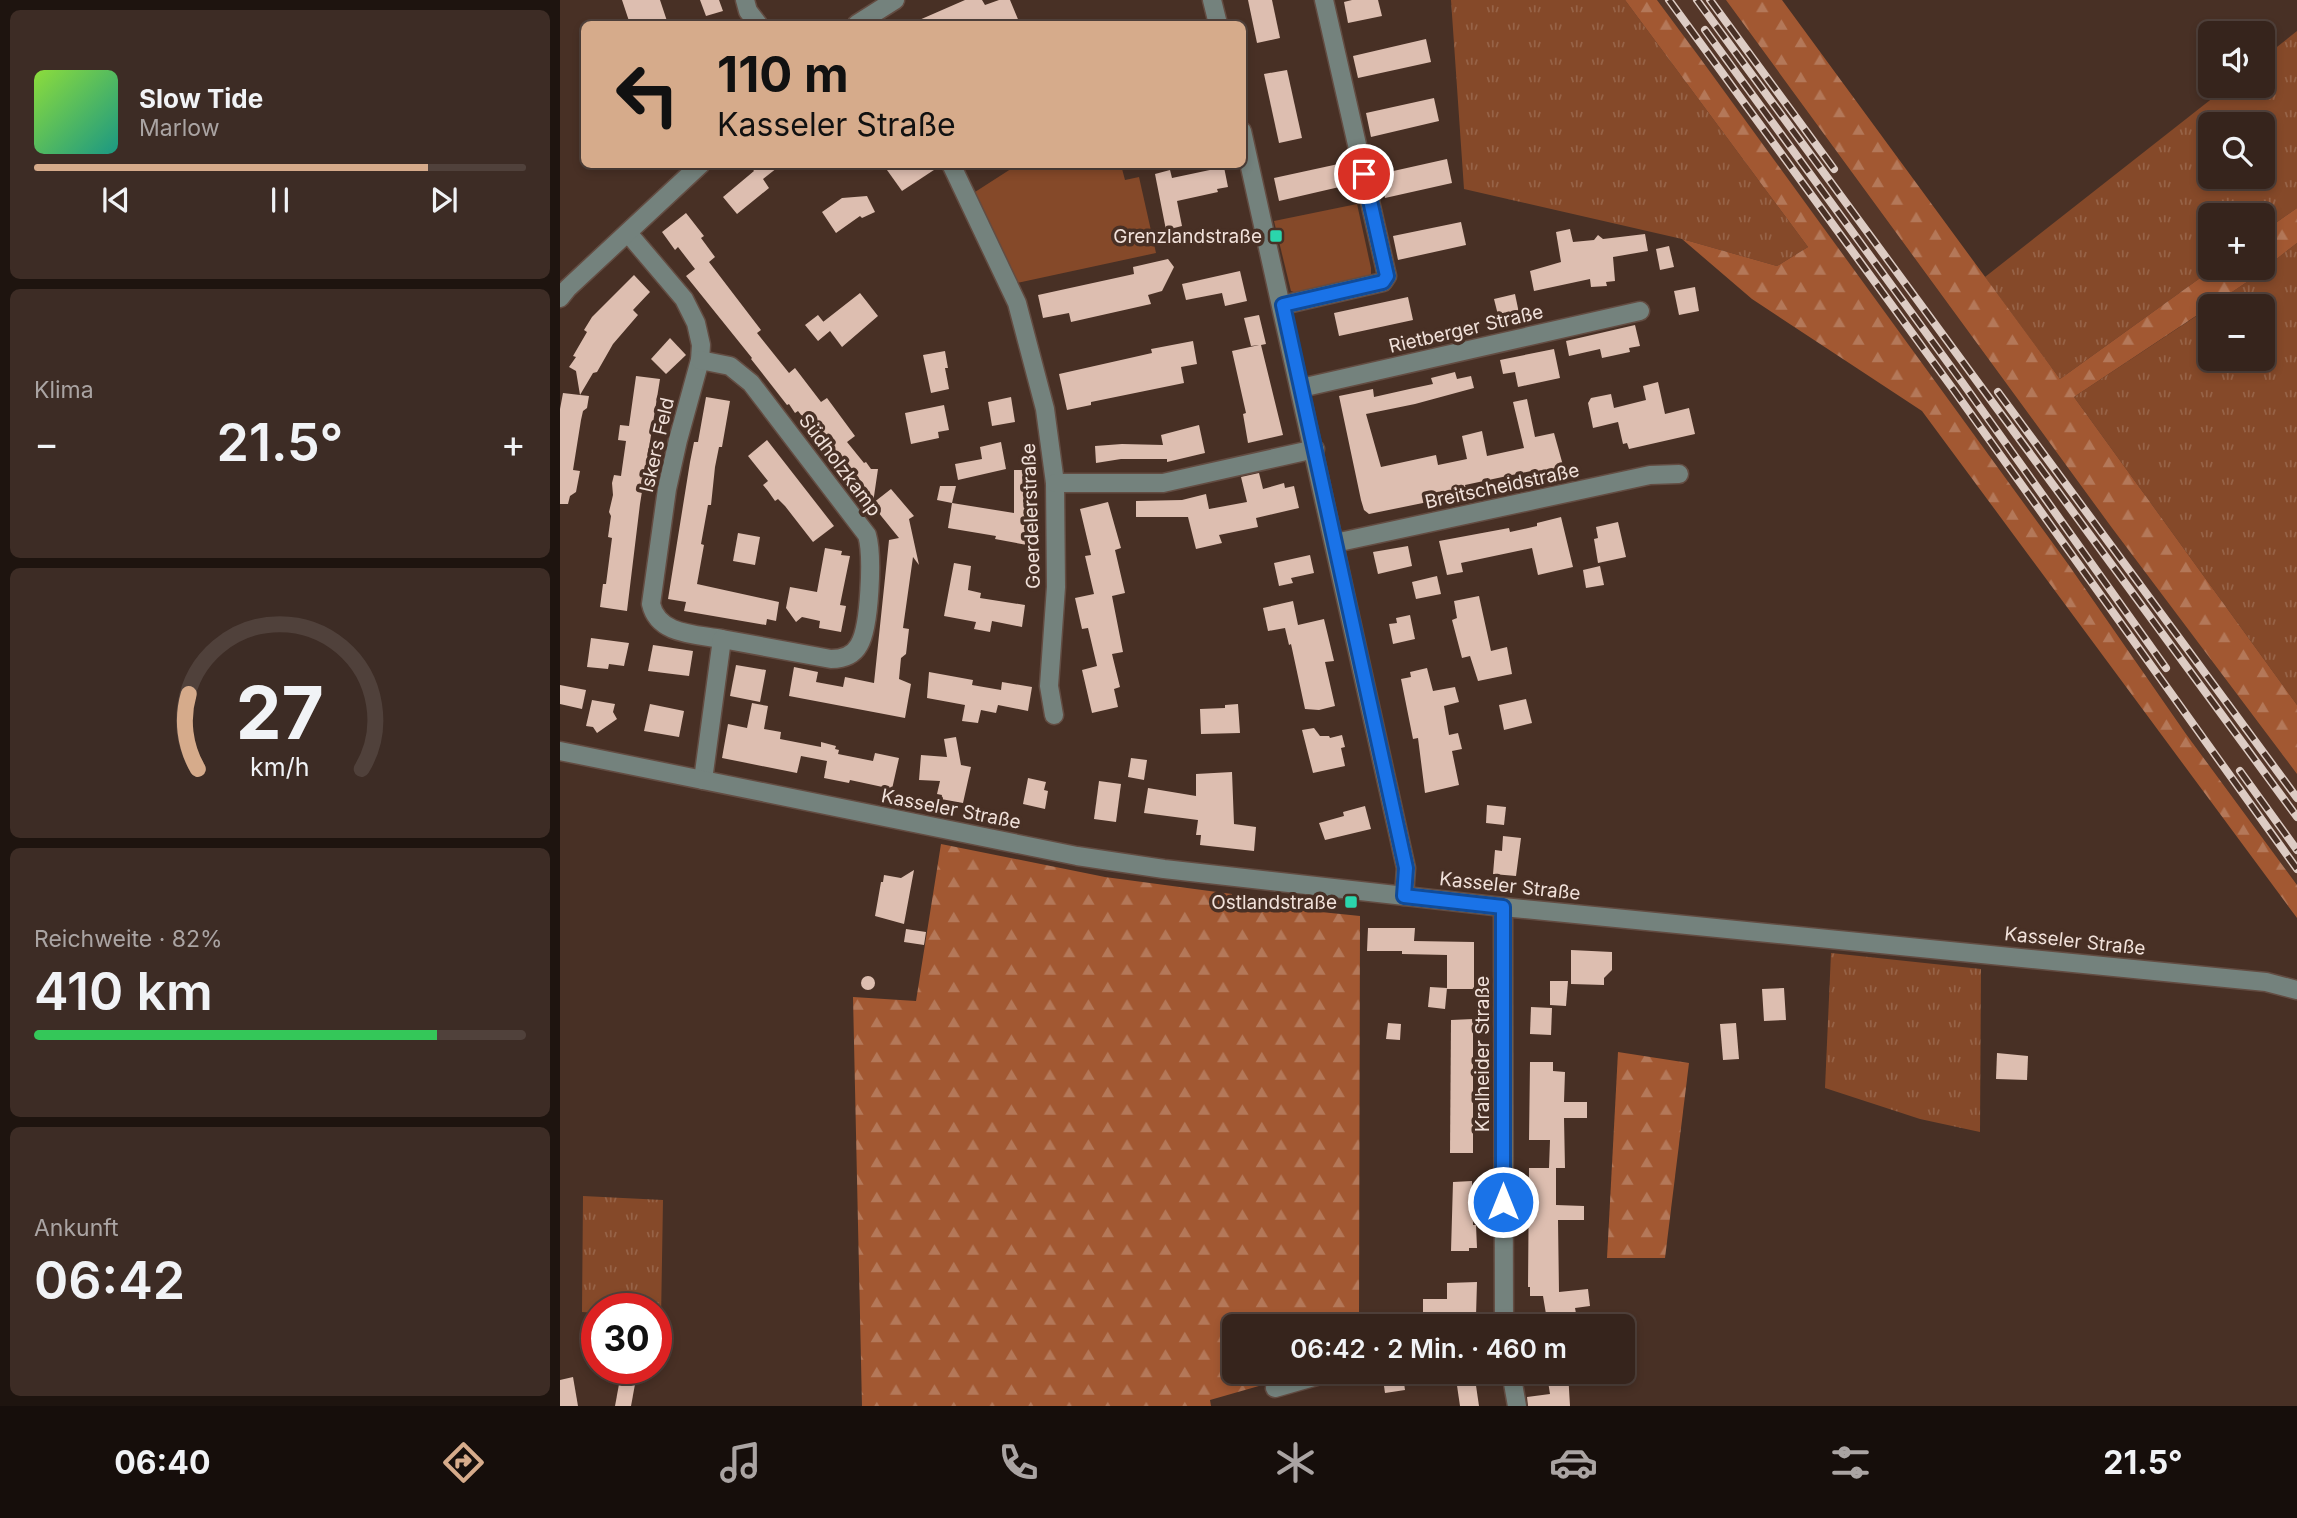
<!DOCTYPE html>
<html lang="de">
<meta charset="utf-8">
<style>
body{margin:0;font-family:Inter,sans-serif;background:#3d2c25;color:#f1f3f6;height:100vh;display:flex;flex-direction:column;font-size:26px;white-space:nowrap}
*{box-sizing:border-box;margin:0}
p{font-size:23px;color:#aaa4a3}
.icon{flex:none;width:38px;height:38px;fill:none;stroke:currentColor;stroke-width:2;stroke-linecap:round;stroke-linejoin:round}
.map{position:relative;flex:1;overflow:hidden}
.sheet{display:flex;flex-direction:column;gap:10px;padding:10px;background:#1e140f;width:560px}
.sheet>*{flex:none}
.top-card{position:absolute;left:21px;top:21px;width:665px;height:147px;border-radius:10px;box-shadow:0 4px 10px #0003,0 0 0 2px #50413b;background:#d6ab8b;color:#111;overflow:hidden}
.controls{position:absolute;left:1638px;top:21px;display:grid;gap:14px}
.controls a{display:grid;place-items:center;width:77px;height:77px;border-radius:10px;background:#36241c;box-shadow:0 4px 10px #0003,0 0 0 2px #50413b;font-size:35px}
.speed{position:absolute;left:21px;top:1293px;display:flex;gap:14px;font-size:35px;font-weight:700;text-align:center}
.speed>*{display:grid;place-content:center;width:91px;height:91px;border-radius:50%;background:#36241c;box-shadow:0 4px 10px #0003,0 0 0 2px #50413b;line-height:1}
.speed .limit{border:10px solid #d22;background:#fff;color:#111}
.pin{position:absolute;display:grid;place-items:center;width:60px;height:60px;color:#fff;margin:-30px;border:4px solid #fff;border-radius:50%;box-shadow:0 2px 7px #0007}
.me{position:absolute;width:77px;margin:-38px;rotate:0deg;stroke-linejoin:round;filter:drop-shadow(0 0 5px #0008)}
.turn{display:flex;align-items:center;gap:24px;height:147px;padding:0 21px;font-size:32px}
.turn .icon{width:91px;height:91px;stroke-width:2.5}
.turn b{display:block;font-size:49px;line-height:60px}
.big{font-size:52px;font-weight:600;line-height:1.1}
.sheet .tile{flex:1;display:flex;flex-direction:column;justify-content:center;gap:10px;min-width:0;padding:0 24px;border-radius:10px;background:#3d2c25}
.sheet .dial{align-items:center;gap:0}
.dial svg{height:182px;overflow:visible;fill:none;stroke:#50413b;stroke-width:7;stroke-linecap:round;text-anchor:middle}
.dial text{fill:#f1f3f6;stroke:none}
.song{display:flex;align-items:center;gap:21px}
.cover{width:84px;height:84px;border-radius:10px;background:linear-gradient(135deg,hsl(90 70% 55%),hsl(170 70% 35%))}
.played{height:7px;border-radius:4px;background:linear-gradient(90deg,#d6ab8b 80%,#50413b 80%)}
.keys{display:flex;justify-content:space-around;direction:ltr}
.heat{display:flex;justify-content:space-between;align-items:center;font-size:38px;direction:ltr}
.charge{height:10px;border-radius:5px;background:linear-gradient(90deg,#34c759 82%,#50413b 0)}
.trip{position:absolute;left:662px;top:1314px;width:413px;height:70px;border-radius:10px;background:#36241c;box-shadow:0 4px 10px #0003,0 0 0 2px #50413b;font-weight:600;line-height:70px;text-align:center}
.tab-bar{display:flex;height:112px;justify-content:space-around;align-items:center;background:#160e0b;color:#aaa4a3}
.tab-bar .icon{width:49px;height:49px}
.tab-bar .active{color:#d6ab8b}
.tab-bar b{font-size:32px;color:#f1f3f6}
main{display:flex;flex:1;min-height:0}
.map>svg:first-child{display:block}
</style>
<main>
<section class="sheet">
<div class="tile">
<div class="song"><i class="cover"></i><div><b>Slow Tide</b><p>Marlow</p></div></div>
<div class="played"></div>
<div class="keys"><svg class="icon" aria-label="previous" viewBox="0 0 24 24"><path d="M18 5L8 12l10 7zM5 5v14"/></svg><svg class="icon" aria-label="pause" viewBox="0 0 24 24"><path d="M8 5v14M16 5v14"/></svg><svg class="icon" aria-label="next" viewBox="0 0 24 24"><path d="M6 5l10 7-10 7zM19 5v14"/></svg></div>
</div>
<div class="tile"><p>Klima</p>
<div class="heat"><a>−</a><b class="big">21.5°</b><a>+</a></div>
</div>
<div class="tile dial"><svg viewBox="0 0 100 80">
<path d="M14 69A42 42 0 1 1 86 69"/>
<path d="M14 69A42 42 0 0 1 10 36" stroke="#d6ab8b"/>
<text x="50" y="56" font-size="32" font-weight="700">27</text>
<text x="50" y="72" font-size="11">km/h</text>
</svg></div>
<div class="tile"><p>Reichweite · 82%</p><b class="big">410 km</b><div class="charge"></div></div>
<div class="tile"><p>Ankunft</p><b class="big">06:42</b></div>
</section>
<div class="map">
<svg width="1737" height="1406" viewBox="0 0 1737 1406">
<defs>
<pattern id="grass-tufts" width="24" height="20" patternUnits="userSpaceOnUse" patternTransform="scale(1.75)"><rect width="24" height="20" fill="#854929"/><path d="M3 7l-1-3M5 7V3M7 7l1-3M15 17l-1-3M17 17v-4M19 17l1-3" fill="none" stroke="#976347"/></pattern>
<pattern id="forest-firs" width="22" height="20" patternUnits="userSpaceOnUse" patternTransform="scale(1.75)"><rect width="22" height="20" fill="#a25832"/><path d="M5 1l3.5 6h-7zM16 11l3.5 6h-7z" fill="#b47859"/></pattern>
</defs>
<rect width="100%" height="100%" fill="#483025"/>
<path fill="#553729" d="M1097,0H1166L1552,528L1737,774V885L1626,734L1508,564Z"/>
<g fill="url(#grass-tufts)" fill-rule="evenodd">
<path d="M891,0H1065L1248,247L1217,266L1122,239L904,189Z"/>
<path d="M1737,31V208L1703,232V215H1650V268H1654L1500,379L1425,277L1668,86H1703V58ZM1650,124H1703V177H1650Z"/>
<path d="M1737,243V705L1514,397L1650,307V359H1703V306H1651L1687,282Z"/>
<path d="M1271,953L1421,969L1420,1132L1360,1119L1265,1088Z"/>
<path d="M23,1196L103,1200L101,1319H96V1309H37V1313L22,1312Z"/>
</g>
<g fill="url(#forest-firs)">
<path d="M1065,0H1097L1140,58L1508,564L1626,734L1737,885V918L1362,411L1192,299L1122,239L1217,266L1248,247Z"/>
<path d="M1166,0H1222L1500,379L1654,268H1703V232L1737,208V243L1687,282L1514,397L1737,705V774L1552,528Z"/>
<path d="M381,844L545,877L672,894V903L800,916L799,1326H674V1372H748L650,1400L651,1406H302L293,997L356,1001Z"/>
<path d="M1058,1052L1129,1063L1105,1258H1047Z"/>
</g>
<g fill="#854929">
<path d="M457,165H561L565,180L579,177L596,253L457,283L415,192Z"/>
<path d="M797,204L811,268V274L806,279L739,294L731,291L714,221Z"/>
</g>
<g fill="#ddbeb0">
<path d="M62,0H100L108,24H70Z"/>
<path d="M140,0H159L163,11L146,16Z"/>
<path d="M405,0H422L425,5L439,0H450L460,24H350Z"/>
<path d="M688,0H712L720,38L697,43Z"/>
<path d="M792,0H818L822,16L788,23L784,2Z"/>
<path d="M866,39L871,62L798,78L793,56Z"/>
<path d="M727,70L742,138L719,143L704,74Z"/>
<path d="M874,98L879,121L811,137L806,113Z"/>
<path d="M887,159L892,183L825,198L820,174Z"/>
<path d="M783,163L788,185L719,201L714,178Z"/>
<path d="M189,164H222L203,179L209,188L177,214L163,197L194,171Z"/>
<path d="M335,164H380V166L342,191L327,170Z"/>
<path d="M664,167L668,187L657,189L658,192L617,201L622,226L606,230L595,174L610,170L612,178Z"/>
<path d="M307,196L315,212L302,218L300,216L276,233L262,212L282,198Z"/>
<path d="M126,213L144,236L141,238L155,257L149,262L201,330L197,333L229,373L235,368L261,402L267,398L295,436L287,442L304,463L306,462L311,469H318L313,503L331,489L354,516L349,519L359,565L353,557L343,628L349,629L346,654L341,658L339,679L351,684L345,718L229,696L234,667L258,672L256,682L283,687L285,677L314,683L329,540L339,538L305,496L302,498L272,454L238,411L235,413L229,404L227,405L191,359L192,358L126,276L135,269L118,247L115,250L102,232Z"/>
<path d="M901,222L906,245L838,260L833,236Z"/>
<path d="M1010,229L1013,242L1034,240L1038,235L1043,239L1085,234L1088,251L1053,257L1055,281L1046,282L1047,286L1031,287L1030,279L974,291L970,271L1001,262L996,232Z"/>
<path d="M1109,246L1114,267L1100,270L1096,249Z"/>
<path d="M608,259L614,267L602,291L588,295L591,304L511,322L509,313L483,318L478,295L574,274L573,267Z"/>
<path d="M680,271L687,301L665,306L662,293L626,300L622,284Z"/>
<path d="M74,275L90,292L73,310L78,315L53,344L37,372L33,373L20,395L29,396L27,408L23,411L21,420L13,470L20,471L16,492L10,496L8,504H0V409L3,393L20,395L16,371L9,367L16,357L13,356L27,332L24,330L32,317Z"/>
<path d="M1135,287L1139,311L1119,315L1114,291Z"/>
<path d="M300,293L318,316L282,347L270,331L258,341L245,325L258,315L270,330L263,322Z"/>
<path d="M955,294L960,318L940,323L934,299Z"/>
<path d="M848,297L853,320L779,336L774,313Z"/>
<path d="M699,315L706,344L701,345L723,435L688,443L683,414L686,413L672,351L699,345L691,346L684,318Z"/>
<path d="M1075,325L1080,346L1069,348L1070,352L1042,358L1040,349L1009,356L1006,341Z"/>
<path d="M110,338L126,355L106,374L91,359Z"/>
<path d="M633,341L637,364L621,367L624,383L531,402V405L507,410L499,374L592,353L591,349Z"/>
<path d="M994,349L1000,378L958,387L955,372L943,374L940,360Z"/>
<path d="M385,351L388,368H385L389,389L371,393L363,355Z"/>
<path d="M895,372L897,379L911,376L914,388L855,404L806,414L821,467L876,455L878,465L907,459L902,436L922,431L927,456L964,448L953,402L967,399L975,437L994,433L1004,469L977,475L976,470L905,485L907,494L809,514L804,510L801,500L779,396L813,389L814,397L854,388L873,384L871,378Z"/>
<path d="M76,376L100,379L80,504L67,611L40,607L43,584H46L52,538L48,537L51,516L49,512L53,495L52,483L54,475L61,476L66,441L58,440L60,425L69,426Z"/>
<path d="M1098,382L1105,414L1129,408L1135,434L1069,449L1067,443L1063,444L1058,422L1033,428L1028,403L1031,398L1051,394L1054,408L1086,400L1083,386Z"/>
<path d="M146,397L170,401L162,447H159L155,467L151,505H148L141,544L144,545L137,584L219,602L216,621L207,619L206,625L124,611L126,602L108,599L130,462L134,442H138Z"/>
<path d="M451,397L455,422L432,426L428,402Z"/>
<path d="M384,405L389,430L378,432L379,438L351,444L345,413Z"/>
<path d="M639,425L645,453L607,462V459H561L536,463L535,446L562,444L603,445L601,435Z"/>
<path d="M207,440L274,526L253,542L225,506L218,499L215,501L208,491L203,485L208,481L188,456Z"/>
<path d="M441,442L446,469L398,480L395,464L422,459L420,447Z"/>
<path d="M454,470H468V499L476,500L467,545L435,539L436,536L388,528L392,503L454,513Z"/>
<path d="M699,473L703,489L724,483L725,488L734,486L739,508L696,518L698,527L659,535L662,543L636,549L628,517H576V501L622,500L646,494L649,509L687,502L681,477Z"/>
<path d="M380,486H396L392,503L377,500Z"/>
<path d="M548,502L561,548L555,550L565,593L552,596L563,652L552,654L560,687L554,689L558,707L532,713L522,670L537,666L528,628L522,629L515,598L534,594L525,556L531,555L520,509Z"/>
<path d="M1001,517L1013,567L978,575L972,548L901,563L903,572L887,575L879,541L949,528L950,532L977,526V523Z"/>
<path d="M1058,522L1066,557L1038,563L1034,539L1038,538L1036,527Z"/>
<path d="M178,533L200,537L195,565L173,561Z"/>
<path d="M848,546L852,566L818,574L813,552Z"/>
<path d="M265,548L282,551L281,555L290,556L280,605L286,606L281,632L259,628L260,621L242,617L236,622L226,608L230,587L257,592Z"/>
<path d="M750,555L754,573L731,578L733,583L719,586L714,563Z"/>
<path d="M394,563L411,566L408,590L421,593L420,598L465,605L462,627L432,621L430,632L414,629L416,622L384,616Z"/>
<path d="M1040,566L1044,585L1026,588L1023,570Z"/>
<path d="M877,576L881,594L856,599L852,582Z"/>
<path d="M919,596L931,651L947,647L952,674L918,681L910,656L902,658L892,620L897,618L894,601Z"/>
<path d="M733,601L738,625L764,619L774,661L765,662L775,706L759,710L745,709L731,644L729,645L725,628L708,631L703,608Z"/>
<path d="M850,615L855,639L833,644L829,624L837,623L836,618Z"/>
<path d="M31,638L69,643L64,666L49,664L48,669L27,667Z"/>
<path d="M93,645L133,651L129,676L88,671Z"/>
<path d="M176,665L206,670L200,702L170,696Z"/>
<path d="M867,668L873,691L895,687L899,702L884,706L889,735L898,733L902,749L892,751L899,785L865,793L858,738L853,739L841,679L851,677L850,672Z"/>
<path d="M369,672L413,680L412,685L441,690L442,682L472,687L468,711L438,705L436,713L421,710L418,723L402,721L405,705L367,698Z"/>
<path d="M0,685L26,690L22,709L0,704Z"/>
<path d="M966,699L972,723L944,730L939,705Z"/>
<path d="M32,700L55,704L53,712L57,719L37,733L33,727L26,726Z"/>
<path d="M192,703L208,706L204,729L221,732L220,739L261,747V742L276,746L275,749L279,750L278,754L313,761L315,753L339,758L332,789L290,780L289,783L264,778L267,761L241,756L237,773L162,758L168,724L187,728Z"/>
<path d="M90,704L124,711L119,737L84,731Z"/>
<path d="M678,704L680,733L641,734L640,709L665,708V705Z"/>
<path d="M754,728L760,736H769L770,738L782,735L785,747L781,748L785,766L753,773L742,730Z"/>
<path d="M396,737L401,765L411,767L403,803L381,799L382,795L377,794L380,781L359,780L361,755L387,757L384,739Z"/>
<path d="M571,758L587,760L584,780L568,777Z"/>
<path d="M672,772L674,824L696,827L694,851L640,845L641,835H636L638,820L584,813L588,788L636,796V774Z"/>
<path d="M468,778L486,782L484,790L488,791L485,809L463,804Z"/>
<path d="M539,781L561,784L556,822L534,819Z"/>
<path d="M927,805L946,807L944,825L926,823Z"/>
<path d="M805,806L811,829L765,840L759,823L784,816L783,812Z"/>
<path d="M943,836L961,838L956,876L933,874L935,850L942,851Z"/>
<path d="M354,870L344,924L315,916L321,882H323L324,875L341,878Z"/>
<path d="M808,928H855L854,941L914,942V989H887V955L842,954V951H807Z"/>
<path d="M346,929L366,932L364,945L344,942Z"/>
<path d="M1011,950L1052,952V970L1044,978V985L1011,984Z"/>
<circle cx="308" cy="983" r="7"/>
<path d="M990,981H1008L1006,1006L990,1005Z"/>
<path d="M870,987L887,988L885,1009L868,1007Z"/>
<path d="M1224,988L1226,1020L1204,1021L1202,989Z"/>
<path d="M971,1007L992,1008L991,1035L970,1034Z"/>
<path d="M913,1019V1153H890L891,1020Z"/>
<path d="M828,1023L841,1024L840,1040L826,1039Z"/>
<path d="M1176,1023L1179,1059L1163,1060L1160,1024Z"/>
<path d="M1437,1053L1468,1056L1467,1080L1436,1079Z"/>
<path d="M970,1062H993V1071L1005,1072L1004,1102H1027V1118H1004L1005,1168H996V1205L1024,1206V1220H998L999,1292L1028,1289L1030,1306L1015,1308L1018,1324L1006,1326H988L983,1296H970V1287H968L969,1168H989L990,1140H969Z"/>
<path d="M912,1181L913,1225H916L917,1248H909V1251H891L893,1182Z"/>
<path d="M917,1282L916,1316L863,1317V1299H887V1283Z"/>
<path d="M62,1368H78L71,1406H55Z"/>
<path d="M895,1372H914L919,1406H900Z"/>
<path d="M1008,1372L1010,1406H968L967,1397L990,1394L987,1375Z"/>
<path d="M843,1376L845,1390L825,1393L823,1379Z"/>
<path d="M13,1377L18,1406H0V1380Z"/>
</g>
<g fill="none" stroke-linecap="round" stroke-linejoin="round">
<defs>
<g id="minor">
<path d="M185,0L188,11L198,24"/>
<path d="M652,0L658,24"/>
<path d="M297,24L335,0"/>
<path d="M682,131L846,868L844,896"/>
<path d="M391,164L457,303L485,409L495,483L496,587L489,686L494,715"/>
<path d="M68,233L124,299L136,323L141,345L140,360L118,440L107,489L91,604C98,635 135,634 162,639"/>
<path d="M0,298L8,288L141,164"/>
<path d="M723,305L823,282L827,276L764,0"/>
<path d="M140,360L170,366L191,383L307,535C313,555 310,627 299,645C293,656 283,659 271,659L162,639L143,780"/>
<path d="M741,388L1080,311"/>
<path d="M495,483H603L755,449"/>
<path d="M775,543L1090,475L1119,474"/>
<path d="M0,751L517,856L604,869L943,907L1706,982L1737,990"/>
<path d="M943,907L944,1326"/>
<path d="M951,1372L957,1406"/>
<path d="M715,1388L771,1372"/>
</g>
</defs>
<use href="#minor" stroke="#634c42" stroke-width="21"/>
<use href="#minor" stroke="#74827d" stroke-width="18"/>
<defs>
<g id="rail">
<path d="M1109,0L1393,389L1737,869"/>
<path d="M1137,0L1737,817"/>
<path d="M1150,0L1274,169"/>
<path d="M1145,30L1402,382L1606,668"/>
<path d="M1438,392L1737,798"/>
<path d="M1680,771L1737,850"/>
</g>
</defs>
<use href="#rail" stroke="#ddccc4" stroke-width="8"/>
<use href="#rail" stroke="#483025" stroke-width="5" stroke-dasharray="16" stroke-linecap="butt"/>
</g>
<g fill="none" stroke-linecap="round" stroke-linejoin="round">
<defs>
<path id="route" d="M804,174L827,276L823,282L723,305L846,868L844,896L943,907V1202"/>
</defs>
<use href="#route" stroke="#114b97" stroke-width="18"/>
<use href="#route" stroke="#1a73e8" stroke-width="12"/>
</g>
<g fill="#2bd5ac" stroke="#483025" stroke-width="2.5">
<rect x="709" y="229" width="14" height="14" rx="3.5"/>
<rect x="784" y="895" width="14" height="14" rx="3.5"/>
</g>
<g text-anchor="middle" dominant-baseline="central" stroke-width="7" stroke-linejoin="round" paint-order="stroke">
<g font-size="19" fill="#f1e1da" stroke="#483025" text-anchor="end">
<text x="702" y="236">Grenzlandstraße</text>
<text x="777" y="902">Ostlandstraße</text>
</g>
<g font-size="19" fill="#f1e1da" stroke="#483025">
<text transform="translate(906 329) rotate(-13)">Rietberger Straße</text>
<text transform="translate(97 445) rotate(-77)">Iskers Feld</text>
<text transform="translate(280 465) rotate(53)">Südholzkamp</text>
<text transform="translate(942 486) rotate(-12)">Breitscheidstraße</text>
<text transform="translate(471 516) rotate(-92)">Goerdelerstraße</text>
<text transform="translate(391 809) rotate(11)">Kasseler Straße</text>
<text transform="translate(950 886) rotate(6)">Kasseler Straße</text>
<text transform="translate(1515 941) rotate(6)">Kasseler Straße</text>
<text transform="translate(922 1054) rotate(-90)">Kralheider Straße</text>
</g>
</g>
</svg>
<div class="controls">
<a><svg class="icon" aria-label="sound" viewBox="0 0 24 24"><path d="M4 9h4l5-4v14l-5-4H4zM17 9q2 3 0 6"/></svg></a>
<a><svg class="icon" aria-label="search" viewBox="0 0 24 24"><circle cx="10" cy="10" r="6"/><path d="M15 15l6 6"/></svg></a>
<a>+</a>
<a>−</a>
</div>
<div class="speed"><div class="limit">30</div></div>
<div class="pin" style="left:804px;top:174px;background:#d93025"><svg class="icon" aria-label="arrive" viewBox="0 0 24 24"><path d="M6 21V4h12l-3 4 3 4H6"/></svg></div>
<svg class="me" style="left:943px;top:1202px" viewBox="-20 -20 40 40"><circle r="17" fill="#1a73e8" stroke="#fff" stroke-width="3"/><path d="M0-11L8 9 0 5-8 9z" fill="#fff"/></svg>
<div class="trip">06:42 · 2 Min. · 460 m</div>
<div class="top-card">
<div class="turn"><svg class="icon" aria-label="left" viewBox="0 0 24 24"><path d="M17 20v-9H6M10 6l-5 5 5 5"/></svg><div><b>110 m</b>Kasseler Straße</div></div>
</div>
</div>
</main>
<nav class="tab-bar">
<b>06:40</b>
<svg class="icon active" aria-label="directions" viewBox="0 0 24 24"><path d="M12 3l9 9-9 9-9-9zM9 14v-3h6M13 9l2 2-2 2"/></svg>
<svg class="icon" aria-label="music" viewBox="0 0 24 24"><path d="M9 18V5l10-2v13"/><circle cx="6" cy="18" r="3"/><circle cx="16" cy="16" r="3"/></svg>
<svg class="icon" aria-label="phone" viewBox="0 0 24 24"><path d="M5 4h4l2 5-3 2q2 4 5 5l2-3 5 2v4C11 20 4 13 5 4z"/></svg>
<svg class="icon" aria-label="climate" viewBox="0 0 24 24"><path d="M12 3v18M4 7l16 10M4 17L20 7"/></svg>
<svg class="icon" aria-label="car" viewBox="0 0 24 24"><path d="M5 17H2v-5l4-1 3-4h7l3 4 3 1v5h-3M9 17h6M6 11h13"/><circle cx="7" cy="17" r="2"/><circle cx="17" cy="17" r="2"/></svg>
<svg class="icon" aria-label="filters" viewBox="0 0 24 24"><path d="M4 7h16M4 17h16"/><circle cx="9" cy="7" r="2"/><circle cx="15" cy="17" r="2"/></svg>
<b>21.5°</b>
</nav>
